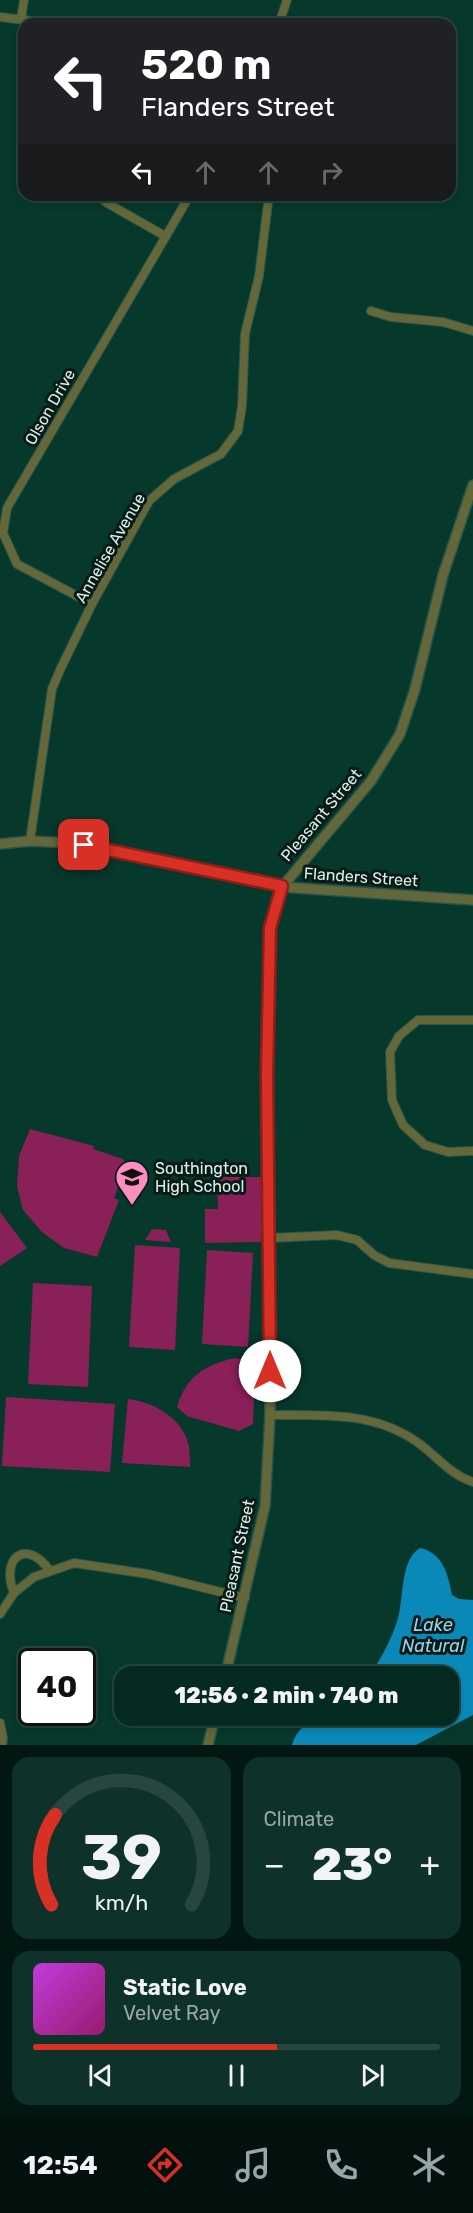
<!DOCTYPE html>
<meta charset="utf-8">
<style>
body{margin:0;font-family:Rubik,sans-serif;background:#0e322a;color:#f1f3f6;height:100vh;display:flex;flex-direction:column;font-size:22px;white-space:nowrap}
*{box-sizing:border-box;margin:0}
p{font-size:20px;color:#97a7a5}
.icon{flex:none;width:33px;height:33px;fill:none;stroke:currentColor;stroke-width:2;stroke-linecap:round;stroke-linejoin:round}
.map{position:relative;height:1745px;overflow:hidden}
.drawer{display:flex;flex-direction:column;gap:12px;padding:12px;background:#031712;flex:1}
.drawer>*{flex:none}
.top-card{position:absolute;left:18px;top:18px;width:438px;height:183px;border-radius:18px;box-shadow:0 3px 9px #0003,0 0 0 2px #26463f;background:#202124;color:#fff;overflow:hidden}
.speed{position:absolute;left:18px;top:1648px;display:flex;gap:12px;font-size:30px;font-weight:700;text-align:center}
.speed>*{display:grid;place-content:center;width:78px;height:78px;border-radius:50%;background:#052a21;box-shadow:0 3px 9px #0003,0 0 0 2px #26463f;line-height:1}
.speed .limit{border:3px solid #111;border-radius:9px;background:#fff;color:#111}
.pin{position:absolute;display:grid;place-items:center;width:51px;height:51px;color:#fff;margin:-26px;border-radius:12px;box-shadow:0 3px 9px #0006}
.me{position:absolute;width:66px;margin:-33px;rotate:0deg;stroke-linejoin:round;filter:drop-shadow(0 0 4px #0008)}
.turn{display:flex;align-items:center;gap:21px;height:126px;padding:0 24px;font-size:27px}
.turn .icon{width:78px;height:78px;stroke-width:2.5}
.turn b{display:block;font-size:42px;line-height:51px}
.lanes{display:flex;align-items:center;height:57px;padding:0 24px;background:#0003;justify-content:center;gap:30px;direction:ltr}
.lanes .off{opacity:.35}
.big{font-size:45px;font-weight:800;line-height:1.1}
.drawer .tile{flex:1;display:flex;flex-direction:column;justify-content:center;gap:9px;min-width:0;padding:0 21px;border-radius:18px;background:#0e322a}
.drawer .dial{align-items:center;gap:0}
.dial svg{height:156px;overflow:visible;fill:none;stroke:#26463f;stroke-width:7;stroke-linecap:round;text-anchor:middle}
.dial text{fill:#f1f3f6;stroke:none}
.song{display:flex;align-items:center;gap:18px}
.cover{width:72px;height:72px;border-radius:9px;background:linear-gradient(135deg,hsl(290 70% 55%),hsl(320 70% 35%))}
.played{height:6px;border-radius:3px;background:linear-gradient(90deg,#d93025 60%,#26463f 60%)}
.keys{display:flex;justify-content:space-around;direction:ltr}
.heat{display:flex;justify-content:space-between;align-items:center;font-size:33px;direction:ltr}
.drawer .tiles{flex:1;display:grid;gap:12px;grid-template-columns:1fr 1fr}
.tile:last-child{grid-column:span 2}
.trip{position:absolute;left:114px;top:1666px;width:345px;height:60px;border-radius:18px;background:#052a21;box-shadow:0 3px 9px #0003,0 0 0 2px #26463f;font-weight:800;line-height:60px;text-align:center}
.tabs{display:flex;height:96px;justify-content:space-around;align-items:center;background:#02110d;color:#97a7a5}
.tabs .icon{width:42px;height:42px}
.tabs .active{color:#d93025}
.tabs b{font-size:27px;color:#f1f3f6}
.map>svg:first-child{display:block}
</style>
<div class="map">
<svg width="473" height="1745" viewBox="0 0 473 1745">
<rect width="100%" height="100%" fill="#07382c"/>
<g fill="#892058">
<path d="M30,1129L94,1146L93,1149L123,1159L126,1164L114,1198L119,1200L97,1257L64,1248L42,1232L23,1210L17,1186L19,1156Z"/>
<path d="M217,1177H261L262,1242L205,1243V1209H218Z"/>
<path d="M0,1212L27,1248L0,1266Z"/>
<path d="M152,1229L166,1230L171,1242L145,1240Z"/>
<path d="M135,1245L180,1248L175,1350L129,1347Z"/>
<path d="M207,1250L253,1253L248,1347L202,1344Z"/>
<path d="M33,1283L92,1286L88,1387L28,1384Z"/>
<path d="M235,1358L255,1361L253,1424L239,1431L187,1416L177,1407C186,1376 205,1365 235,1358Z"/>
<path d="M6,1397L115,1404L110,1472L2,1466Z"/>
<path d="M128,1399C154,1402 184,1419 189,1447C190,1454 190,1461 190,1467L122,1463Z"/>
</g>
<path fill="#0a89b9" d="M420,1548C443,1553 448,1574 452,1595L459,1599L473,1600V1715L416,1745H292C296,1730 307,1722 321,1716H448V1677H369C381,1658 392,1639 398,1618C404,1597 400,1560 420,1548Z"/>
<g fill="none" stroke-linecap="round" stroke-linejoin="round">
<defs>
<g id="minor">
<path d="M0,17L55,24"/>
<path d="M21,19L24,0"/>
<path d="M282,24L281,18L287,0"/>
<path d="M450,167H451"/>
<path d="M98,195L107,203L165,236"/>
<path d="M371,311L391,317L443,322L473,331"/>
<path d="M92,604L17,564L3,533L7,508L190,195"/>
<path d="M30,841L52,689L60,670L92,604L149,501L174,479L221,454L238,431L242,406L245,334L259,276L269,195"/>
<path d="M473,1020H418L399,1036L390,1052L392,1100L403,1125L425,1145L448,1152L473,1151"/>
<path d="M270,1238L337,1235L357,1240L374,1255L389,1263L473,1274"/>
<path d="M270,1415C321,1415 373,1411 417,1442C436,1455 450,1475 473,1482"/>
<path d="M14,1593C0,1558 26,1537 50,1571"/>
<path d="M0,1614L14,1593L34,1577L74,1563L148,1574L245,1598"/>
<path d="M0,1723L3,1738L2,1745"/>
</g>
<g id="tertiary">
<path d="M0,844L30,841L73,843L282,887L473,900"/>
<path d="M225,1677L265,1506L270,1415V1238L267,1075L270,928L282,887L371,781L400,734L415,689L443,575L473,485"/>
<path d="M208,1745L215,1716"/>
</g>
</defs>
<use href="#minor" stroke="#29554a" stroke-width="10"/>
<use href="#tertiary" stroke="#29554a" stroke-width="12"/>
<use href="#minor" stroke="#636739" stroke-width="8"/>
<use href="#tertiary" stroke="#636739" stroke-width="9"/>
</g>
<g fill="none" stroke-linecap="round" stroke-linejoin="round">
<defs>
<path id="route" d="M84,845L282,886L270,928L267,1075L270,1371"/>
</defs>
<use href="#route" stroke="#8d1f18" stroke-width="15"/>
<use href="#route" stroke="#d93025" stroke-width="10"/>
</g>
<defs>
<symbol id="school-pin" viewBox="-11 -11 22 30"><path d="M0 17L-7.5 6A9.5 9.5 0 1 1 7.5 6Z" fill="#fd8ebf" stroke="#091b16"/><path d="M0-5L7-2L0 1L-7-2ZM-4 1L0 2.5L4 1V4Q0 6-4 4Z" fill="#111"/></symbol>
</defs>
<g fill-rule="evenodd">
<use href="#school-pin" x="113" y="1158" width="38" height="52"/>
</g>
<g text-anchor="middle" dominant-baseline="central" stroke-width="6" stroke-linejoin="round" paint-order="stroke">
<g font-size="16" fill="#d9f0e8" stroke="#091b16">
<text transform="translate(50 407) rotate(-60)">Olson Drive</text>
<text transform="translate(110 548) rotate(-60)">Annelise Avenue</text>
<text transform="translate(321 815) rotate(-50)">Pleasant Street</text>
<text transform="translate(361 877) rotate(4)">Flanders Street</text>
<text transform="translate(237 1556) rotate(-78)">Pleasant Street</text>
</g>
<g font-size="16" fill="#d9f0e8" stroke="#091b16" text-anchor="start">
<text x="155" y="1168">Southington<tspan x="155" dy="18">High School</tspan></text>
</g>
<g font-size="18" font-style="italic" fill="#98d0ee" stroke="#091b16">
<text x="433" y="1625">Lake<tspan x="433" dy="21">Natural</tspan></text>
</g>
</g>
</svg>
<div class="speed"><div class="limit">40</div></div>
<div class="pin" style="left:84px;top:845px;background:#d93025"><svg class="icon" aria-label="arrive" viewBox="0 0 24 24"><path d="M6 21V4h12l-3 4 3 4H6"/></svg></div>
<svg class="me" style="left:270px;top:1371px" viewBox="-20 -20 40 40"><circle r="19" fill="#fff"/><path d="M0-13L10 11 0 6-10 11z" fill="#d93025"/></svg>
<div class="trip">12:56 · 2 min · 740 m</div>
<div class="top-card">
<div class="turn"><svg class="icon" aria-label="left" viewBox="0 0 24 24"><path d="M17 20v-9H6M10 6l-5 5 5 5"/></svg><div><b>520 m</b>Flanders Street</div></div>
<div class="lanes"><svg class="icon" aria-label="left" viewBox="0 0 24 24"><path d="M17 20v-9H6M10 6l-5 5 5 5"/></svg><svg class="icon off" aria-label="ahead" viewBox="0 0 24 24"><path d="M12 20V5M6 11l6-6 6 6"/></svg><svg class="icon off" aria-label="ahead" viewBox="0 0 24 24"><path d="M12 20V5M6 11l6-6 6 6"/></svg><svg class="icon off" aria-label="right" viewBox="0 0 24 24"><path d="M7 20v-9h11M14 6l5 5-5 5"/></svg></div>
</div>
</div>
<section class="drawer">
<div class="tiles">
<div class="tile dial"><svg viewBox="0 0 100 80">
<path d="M14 69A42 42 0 1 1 86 69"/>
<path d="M14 69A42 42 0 0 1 16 23" stroke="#d93025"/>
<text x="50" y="56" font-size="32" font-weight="700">39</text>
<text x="50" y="72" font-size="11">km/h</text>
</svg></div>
<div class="tile"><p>Climate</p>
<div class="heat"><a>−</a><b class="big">23°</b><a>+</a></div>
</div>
<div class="tile">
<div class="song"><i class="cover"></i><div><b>Static Love</b><p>Velvet Ray</p></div></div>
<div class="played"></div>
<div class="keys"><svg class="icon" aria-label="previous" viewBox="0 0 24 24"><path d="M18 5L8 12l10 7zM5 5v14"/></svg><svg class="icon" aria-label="pause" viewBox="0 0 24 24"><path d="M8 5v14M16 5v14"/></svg><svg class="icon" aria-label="next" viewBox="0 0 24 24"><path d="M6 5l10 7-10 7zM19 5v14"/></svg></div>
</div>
</div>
</section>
<nav class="tabs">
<b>12:54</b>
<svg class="icon active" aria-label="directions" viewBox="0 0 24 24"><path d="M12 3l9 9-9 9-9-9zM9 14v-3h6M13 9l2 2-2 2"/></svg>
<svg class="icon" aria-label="music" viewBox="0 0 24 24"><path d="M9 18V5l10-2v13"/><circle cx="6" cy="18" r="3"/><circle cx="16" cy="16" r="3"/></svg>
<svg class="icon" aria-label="phone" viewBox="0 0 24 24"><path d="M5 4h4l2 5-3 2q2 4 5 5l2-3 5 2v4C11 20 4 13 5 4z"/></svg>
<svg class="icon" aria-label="climate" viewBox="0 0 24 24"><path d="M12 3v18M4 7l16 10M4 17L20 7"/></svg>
</nav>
